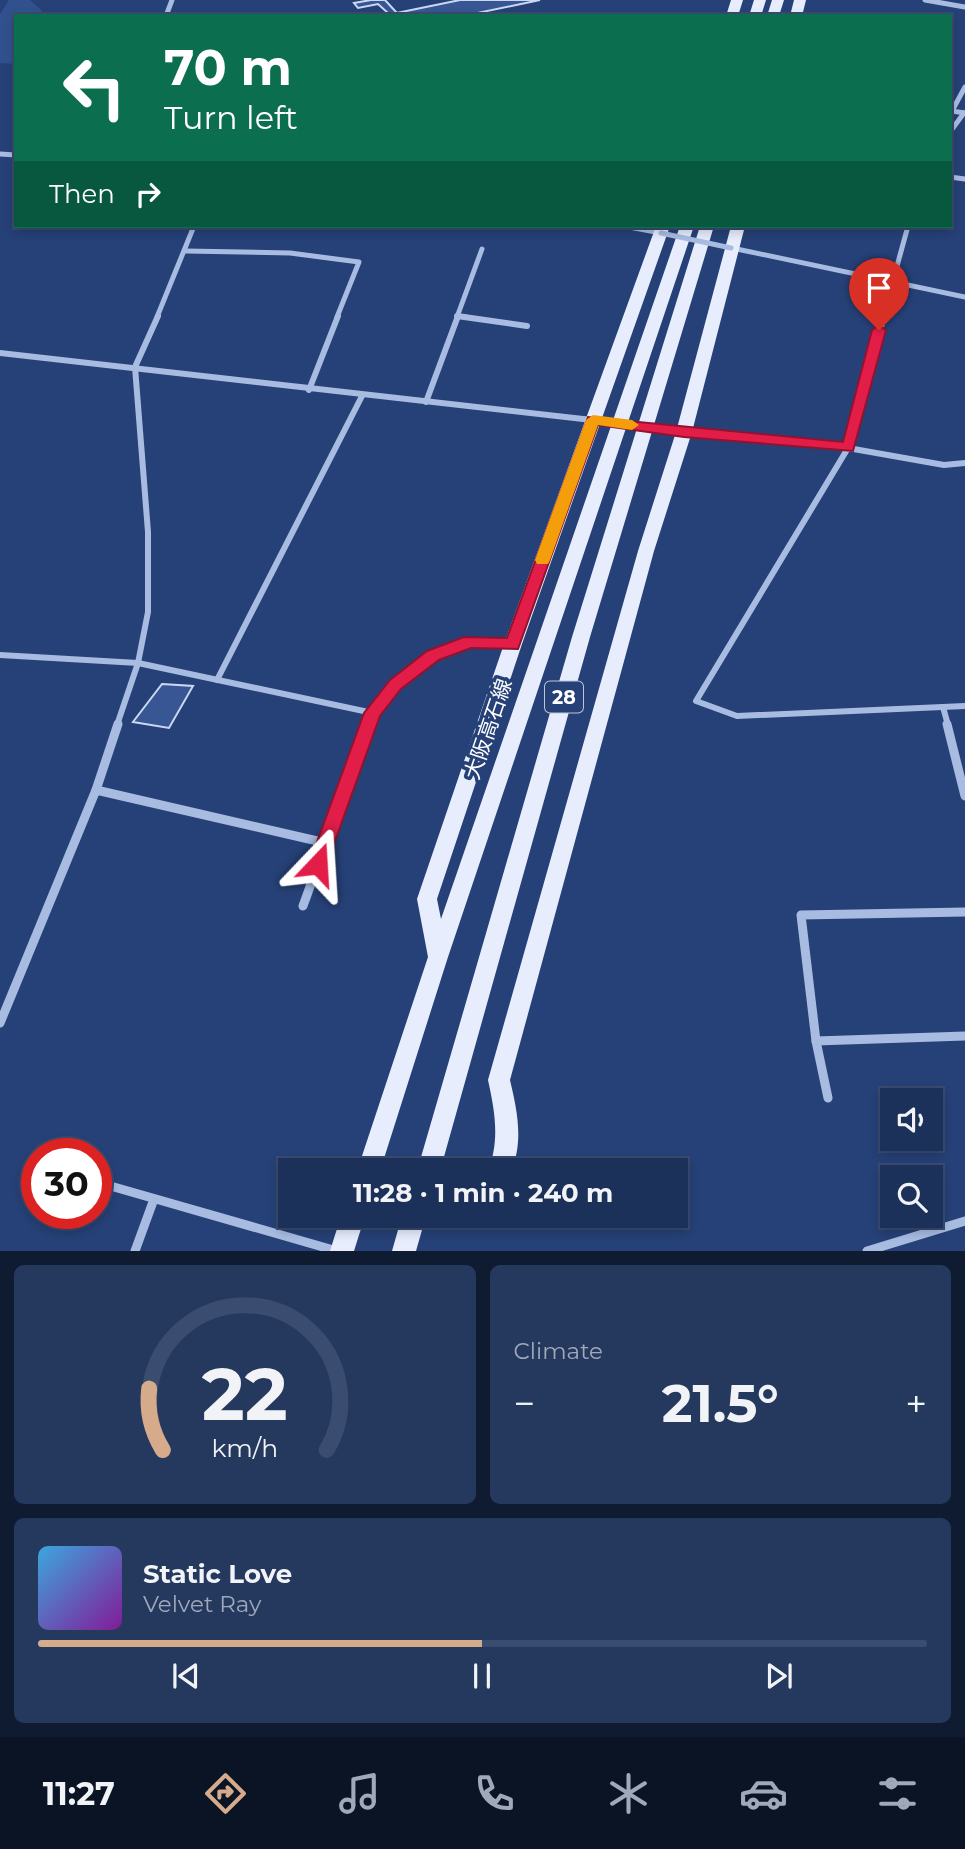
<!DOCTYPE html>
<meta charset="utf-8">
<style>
body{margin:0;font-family:Montserrat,"Noto Sans JP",sans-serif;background:#25395f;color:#f1f3f6;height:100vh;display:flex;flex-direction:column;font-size:26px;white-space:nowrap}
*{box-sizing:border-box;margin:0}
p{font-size:23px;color:#a0a9ba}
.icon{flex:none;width:38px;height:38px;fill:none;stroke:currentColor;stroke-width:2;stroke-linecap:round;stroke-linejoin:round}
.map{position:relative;height:1251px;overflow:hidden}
.drawer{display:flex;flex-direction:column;gap:14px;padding:14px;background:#0f1b31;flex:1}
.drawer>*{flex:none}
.guide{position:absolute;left:14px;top:14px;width:938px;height:214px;border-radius:0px;box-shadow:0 4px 10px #0003,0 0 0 2px #3a4c6f;background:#0b6e4f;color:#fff;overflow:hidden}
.controls{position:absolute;left:880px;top:1088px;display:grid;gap:14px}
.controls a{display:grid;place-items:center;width:63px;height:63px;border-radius:0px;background:#1c3159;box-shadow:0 4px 10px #0003,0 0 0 2px #3a4c6f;font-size:35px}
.speed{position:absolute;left:21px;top:1138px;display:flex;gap:14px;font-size:35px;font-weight:700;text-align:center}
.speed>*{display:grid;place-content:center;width:91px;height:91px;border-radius:50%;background:#1c3159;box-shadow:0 4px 10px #0003,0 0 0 2px #3a4c6f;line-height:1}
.speed .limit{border:10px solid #d22;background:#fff;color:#111}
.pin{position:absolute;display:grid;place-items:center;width:60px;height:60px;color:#fff;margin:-72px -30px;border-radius:50% 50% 50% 0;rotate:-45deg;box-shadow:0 0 7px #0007}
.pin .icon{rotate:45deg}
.me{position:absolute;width:77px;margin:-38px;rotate:20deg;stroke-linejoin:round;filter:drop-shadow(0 0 5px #0008)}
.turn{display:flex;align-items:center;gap:24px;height:147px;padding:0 35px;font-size:32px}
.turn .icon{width:91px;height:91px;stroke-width:2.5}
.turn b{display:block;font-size:49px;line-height:60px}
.then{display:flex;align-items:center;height:66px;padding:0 35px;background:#0003;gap:14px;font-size:26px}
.big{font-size:52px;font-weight:700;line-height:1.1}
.drawer .widget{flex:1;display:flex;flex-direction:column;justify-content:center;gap:10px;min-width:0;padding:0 24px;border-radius:10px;background:#25395f}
.drawer .dial{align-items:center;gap:0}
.dial svg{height:182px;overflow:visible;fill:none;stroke:#3a4c6f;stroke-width:7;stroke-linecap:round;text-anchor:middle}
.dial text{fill:#f1f3f6;stroke:none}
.song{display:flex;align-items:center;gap:21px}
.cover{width:84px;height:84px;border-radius:10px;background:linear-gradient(135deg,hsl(200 70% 55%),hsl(290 70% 35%))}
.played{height:7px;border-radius:4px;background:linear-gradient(90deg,#d6ab8b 50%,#3a4c6f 50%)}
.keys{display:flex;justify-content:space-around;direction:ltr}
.heat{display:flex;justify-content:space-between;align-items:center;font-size:38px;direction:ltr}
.drawer .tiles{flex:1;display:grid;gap:14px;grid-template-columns:1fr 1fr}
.widget:last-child{grid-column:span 2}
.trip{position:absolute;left:278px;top:1158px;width:410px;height:70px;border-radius:0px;background:#1c3159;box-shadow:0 4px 10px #0003,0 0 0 2px #3a4c6f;font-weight:700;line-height:70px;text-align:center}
.tabs{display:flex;height:112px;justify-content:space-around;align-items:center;background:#0b1424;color:#a0a9ba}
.tabs .icon{width:49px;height:49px}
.tabs .selected{color:#d6ab8b}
.tabs b{font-size:32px;color:#f1f3f6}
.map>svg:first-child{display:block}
</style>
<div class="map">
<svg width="965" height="1251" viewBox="0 0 965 1251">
<rect width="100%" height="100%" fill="#264177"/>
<path fill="#31518e" d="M9,0H30L41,10L43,16H16V64L0,63V14Z"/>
<g fill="#375693" stroke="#cad8f2" stroke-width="2">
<path d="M371,0H385L397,13L389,14L378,4L358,8L354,3Z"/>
<path d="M460,0H540L463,16H382Z"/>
<path d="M162,684L193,686L169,728L133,722Z"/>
</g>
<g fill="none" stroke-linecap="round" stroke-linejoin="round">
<g stroke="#a8bce2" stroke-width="5">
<path d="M925,0L965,7"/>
<path d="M166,16L172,0"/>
<path d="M965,87L952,111L965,113"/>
<path d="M950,132L964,113"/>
<path d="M0,154L16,155"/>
<path d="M950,177L965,179"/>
<path d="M624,226L661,233"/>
<path d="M732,248L965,297"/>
<path d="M186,251L290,253L359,262L337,317"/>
<path d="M457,316L466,317"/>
<path d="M157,317L194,226"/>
<path d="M457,317L482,249"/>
<path d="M883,317L908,226"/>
</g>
<g stroke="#a8bce2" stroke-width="6">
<path d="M457,316L527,326"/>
<path d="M0,353L592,420"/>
<path d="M309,390L338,316"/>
<path d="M426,402L458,316"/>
<path d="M684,432L848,448L884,316"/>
<path d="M965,463L944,465L848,448L696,701L737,716L965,706"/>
<path d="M0,655L138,663L373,713C398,682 432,645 474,641C486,640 499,643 512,644"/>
<path d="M217,680L362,396"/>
<path d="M943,707L948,725"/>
<path d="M117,725L138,663L148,612V532L135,367L158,316"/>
<path d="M369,725L373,713"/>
</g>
<g stroke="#a8bce2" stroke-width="9">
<path d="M947,724L965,796"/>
<path d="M96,790L326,843"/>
<path d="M303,906L369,724"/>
<path d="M0,1023L96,790L118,724"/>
<path d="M816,1041L965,1036"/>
<path d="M828,1098L816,1041L801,915L965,912"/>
<path d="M114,1187L337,1251"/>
<path d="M135,1251L154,1199"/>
<path d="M867,1251L965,1221"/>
</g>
<g fill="#e7edfc" fill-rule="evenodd">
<path d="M731,0H743L738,16H726Z"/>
<path d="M754,0H766L761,16H749Z"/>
<path d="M772,0H784L779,16H767Z"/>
<path d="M794,0H806L802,16H790Z"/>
<path d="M656,226H670L522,644L437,899L441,919L680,226H694L448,957L380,1171H357L428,957L417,899L504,644Z"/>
<path d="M700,226H714L590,637L440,1171H417L572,637Z"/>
<path d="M731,226H745L692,432L654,551L510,1080C517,1110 524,1141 511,1171H488C500,1140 495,1112 488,1080L638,551L676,432Z"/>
<path d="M341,1216H365L354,1251H330Z"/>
<path d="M402,1216H426L416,1251H392Z"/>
</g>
<path stroke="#a8bce2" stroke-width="5" d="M661,233L731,248"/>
<path stroke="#a8bce2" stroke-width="6" d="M593,420L684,432"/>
</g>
<path fill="#e11d48" stroke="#92132f" stroke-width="2" d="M879,325L886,330L853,451L684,437L598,425L518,649L471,648L439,660L401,689L380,716L325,869L318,872L312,869L309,864L364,713L390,680L427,651L464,637L507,638L588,417L843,442L872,330Z"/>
<path fill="#f59e0b" d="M593,415L632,420L639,425L632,430L598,425L550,560L548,564H537L535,560L586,420Z"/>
<g text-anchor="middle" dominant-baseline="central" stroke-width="7" stroke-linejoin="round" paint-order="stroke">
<rect fill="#264177" stroke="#bec6d6" stroke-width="2" x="545" y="681.5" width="38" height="31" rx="5"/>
<g font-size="19" font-weight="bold" fill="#fff">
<text x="564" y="697">28</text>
</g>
<g font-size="21" fill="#fff" stroke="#264177">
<text transform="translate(488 729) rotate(-71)">大阪高石線</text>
</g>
</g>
</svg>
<div class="controls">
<a><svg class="icon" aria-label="sound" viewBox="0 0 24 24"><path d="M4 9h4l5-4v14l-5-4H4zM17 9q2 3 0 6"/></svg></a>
<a><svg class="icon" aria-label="search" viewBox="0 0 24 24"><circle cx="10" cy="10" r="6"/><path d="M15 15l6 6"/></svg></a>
</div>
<div class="speed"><div class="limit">30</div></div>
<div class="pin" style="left:879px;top:330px;background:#d93025"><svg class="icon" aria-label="arrive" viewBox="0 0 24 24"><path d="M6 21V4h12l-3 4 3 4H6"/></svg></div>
<svg class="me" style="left:318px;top:864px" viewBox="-20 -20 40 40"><path d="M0-17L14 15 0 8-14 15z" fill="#e11d48" stroke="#fff" stroke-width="4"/></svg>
<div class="trip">11:28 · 1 min · 240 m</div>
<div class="guide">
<div class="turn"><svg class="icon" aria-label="left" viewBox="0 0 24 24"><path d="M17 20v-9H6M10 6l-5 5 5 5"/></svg><div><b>70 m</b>Turn left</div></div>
<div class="then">Then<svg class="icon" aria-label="right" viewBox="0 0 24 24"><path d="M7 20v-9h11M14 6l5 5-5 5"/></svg></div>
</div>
</div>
<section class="drawer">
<div class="tiles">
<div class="widget dial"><svg viewBox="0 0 100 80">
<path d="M14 69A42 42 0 1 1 86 69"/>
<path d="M14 69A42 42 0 0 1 8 42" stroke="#d6ab8b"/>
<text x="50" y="56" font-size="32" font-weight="700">22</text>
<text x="50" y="72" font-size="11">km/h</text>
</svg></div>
<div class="widget"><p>Climate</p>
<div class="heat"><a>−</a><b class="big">21.5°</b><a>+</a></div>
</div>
<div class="widget">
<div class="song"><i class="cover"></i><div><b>Static Love</b><p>Velvet Ray</p></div></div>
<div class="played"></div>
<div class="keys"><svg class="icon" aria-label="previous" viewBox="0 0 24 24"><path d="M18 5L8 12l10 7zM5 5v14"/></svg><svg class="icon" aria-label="pause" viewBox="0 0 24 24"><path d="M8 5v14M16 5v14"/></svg><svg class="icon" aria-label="next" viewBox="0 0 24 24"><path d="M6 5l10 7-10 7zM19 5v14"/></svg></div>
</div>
</div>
</section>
<nav class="tabs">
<b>11:27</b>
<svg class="icon selected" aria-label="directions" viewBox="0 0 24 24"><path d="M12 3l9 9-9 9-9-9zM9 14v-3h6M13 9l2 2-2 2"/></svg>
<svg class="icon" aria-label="music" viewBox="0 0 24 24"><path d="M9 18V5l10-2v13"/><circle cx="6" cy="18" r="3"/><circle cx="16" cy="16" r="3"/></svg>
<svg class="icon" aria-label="phone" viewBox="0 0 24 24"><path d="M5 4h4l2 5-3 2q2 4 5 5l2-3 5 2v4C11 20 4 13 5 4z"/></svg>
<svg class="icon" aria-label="climate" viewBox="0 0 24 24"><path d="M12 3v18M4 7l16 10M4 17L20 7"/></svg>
<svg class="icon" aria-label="car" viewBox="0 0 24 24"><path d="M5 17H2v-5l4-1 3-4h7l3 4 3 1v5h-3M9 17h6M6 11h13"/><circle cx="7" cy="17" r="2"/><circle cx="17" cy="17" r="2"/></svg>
<svg class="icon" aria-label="filters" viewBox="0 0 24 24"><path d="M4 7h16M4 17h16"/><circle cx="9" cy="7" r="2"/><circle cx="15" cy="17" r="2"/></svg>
</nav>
